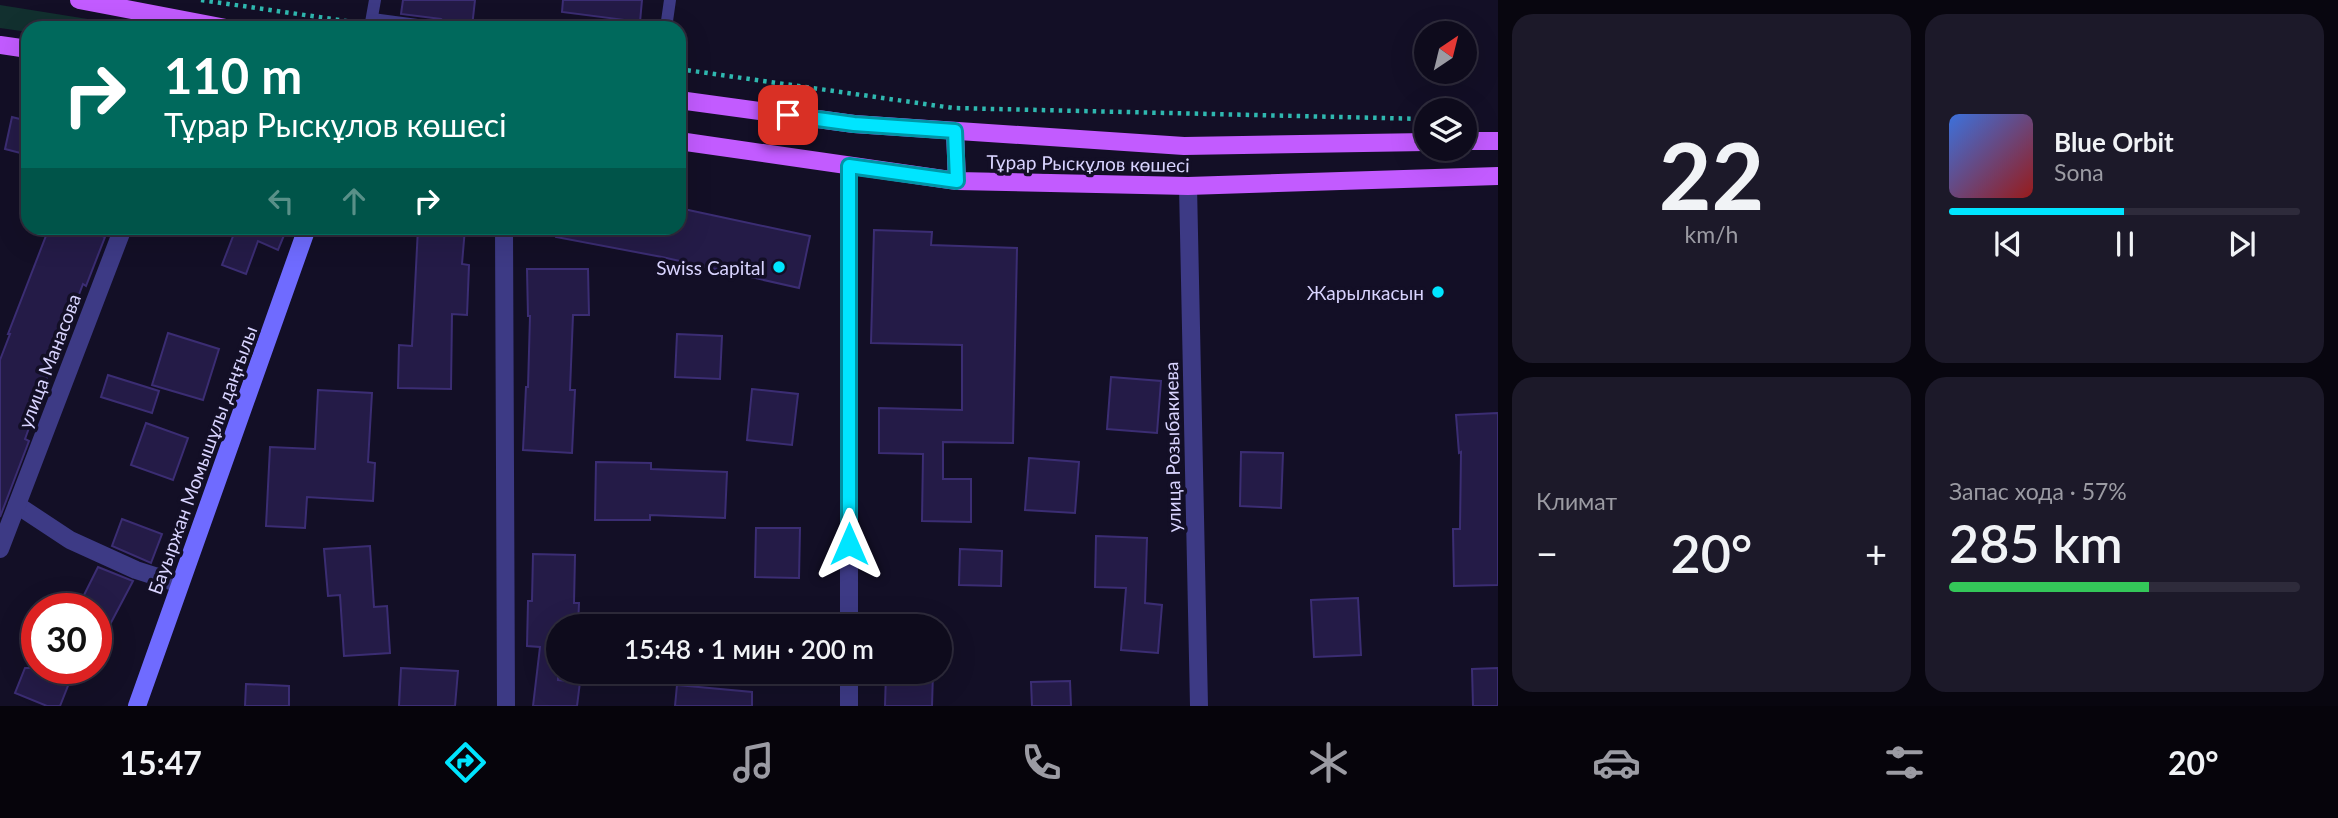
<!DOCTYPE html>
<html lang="ru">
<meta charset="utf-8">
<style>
body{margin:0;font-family:Lato,sans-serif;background:#1c1929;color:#f1f3f6;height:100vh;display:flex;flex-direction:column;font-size:26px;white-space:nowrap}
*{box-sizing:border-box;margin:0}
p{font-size:23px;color:#9b9ba3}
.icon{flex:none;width:38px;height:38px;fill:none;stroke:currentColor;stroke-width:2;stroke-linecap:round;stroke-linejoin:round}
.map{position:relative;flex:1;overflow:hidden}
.side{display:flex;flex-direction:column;gap:14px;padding:14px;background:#08060f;width:840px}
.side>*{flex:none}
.top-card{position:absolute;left:21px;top:21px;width:665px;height:214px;border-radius:21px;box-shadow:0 7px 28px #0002,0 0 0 2px #2e2b3b;background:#00695c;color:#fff;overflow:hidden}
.needle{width:46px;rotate:35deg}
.tools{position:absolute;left:1414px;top:21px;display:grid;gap:14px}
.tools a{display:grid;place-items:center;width:63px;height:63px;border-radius:50%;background:#0e0b1c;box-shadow:0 7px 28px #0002,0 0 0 2px #2e2b3b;font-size:35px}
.speed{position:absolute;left:21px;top:593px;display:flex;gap:14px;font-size:35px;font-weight:700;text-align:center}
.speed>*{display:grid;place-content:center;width:91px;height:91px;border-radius:50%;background:#0e0b1c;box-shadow:0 7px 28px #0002,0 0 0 2px #2e2b3b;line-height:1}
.speed .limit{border:10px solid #d22;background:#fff;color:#111}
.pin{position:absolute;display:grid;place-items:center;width:60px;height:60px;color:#fff;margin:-30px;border-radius:14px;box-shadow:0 4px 10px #0006}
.me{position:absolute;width:77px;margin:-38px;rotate:0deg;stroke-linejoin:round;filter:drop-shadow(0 0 5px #0008)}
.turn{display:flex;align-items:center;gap:24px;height:147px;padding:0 28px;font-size:32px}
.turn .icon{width:91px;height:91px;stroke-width:2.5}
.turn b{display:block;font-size:49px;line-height:60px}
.lanes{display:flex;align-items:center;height:66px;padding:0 28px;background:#0003;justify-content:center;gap:35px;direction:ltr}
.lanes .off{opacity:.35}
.big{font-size:52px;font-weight:600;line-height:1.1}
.side .card{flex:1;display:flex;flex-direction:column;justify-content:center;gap:10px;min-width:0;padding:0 24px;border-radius:21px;background:#1c1929}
.side .dial{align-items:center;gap:0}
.dial b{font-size:91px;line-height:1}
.song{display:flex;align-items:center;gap:21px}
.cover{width:84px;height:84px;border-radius:10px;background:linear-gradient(135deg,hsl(220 70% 55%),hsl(0 70% 35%))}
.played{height:7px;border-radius:4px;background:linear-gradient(90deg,#00e5ff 50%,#2e2b3b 50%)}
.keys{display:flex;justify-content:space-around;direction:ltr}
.heat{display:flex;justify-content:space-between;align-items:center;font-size:38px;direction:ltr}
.charge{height:10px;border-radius:5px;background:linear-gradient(90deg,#34c759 57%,#2e2b3b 0)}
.side .tiles{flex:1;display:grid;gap:14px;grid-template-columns:repeat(2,1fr)}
.trip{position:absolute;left:546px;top:614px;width:406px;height:70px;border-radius:35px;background:#0e0b1c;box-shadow:0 7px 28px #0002,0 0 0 2px #2e2b3b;font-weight:600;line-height:70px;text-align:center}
.menu{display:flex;height:112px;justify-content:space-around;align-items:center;background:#06040b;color:#9b9ba3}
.menu .icon{width:49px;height:49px}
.menu .current{color:#00e5ff}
.menu b{font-size:32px;color:#f1f3f6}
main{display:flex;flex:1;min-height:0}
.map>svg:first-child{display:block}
</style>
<main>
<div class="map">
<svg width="1498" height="706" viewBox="0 0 1498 706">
<rect width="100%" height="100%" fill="#130f26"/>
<path fill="#12302f" d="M0,5L144,28H28V32L0,28Z"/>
<g fill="#241b47" stroke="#3b2d73" stroke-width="2">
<path d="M403,0H475L472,27L447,24L441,19L401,14Z"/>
<path d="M563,0H642L640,22L562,12Z"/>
<path d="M12,117L28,121V155L5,149Z"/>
<path d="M679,208L810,236L799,288L662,257L556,237L557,228H679Z"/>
<path d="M49,228H82L105,237L86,286L83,284L49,373L25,439L29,441L0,517V360L10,334H8Z"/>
<path d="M226,228H287L278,250L258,241L246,274L222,265L235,231Z"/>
<path d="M418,228H465L462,264L469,265L467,315L452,314L451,389L398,388L399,345L412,346Z"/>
<path d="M874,230L932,232L931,245L1017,248L1013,443L943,442V479H971V522L922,521L923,454L879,453V408L962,410V345L871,343Z"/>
<path d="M527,269H588L589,315H573L570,390H575L572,453L523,450L526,387H528L530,316H528Z"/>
<path d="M168,333L219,349L203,400L152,385Z"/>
<path d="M677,334L722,336L720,379L675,377Z"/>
<path d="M108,375L159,391L152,413L101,397Z"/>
<path d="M1111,377L1161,381L1157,433L1107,429Z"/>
<path d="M752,389L798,394L792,445L747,440Z"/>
<path d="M318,390L372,393L368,462L375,463L373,501L307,497L305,528L266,526L270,447L315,449Z"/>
<path d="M1498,413V585L1454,586L1453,529H1460L1461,452L1459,453L1456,415Z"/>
<path d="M146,423L188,438L173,480L131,465Z"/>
<path d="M1241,452L1283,453L1281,508L1240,506Z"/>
<path d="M1029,458L1079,462L1075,513L1025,510Z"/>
<path d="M596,462L651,463V469L727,472L725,518L650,515V520H595Z"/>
<path d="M122,519L162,534L151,563L112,546Z"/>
<path d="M756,528H800L799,578L755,577Z"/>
<path d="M1096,536L1147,538L1145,603L1162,605L1158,653L1121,650L1126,588L1095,587Z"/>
<path d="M370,546L374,607L387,606L390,653L344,656L340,595L328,596L324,549Z"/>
<path d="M960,549L1002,551L1001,586L959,585Z"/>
<path d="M533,554L575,555L574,603H579L578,626H558V680L580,682L577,706H533L540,647L527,646L528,601H532Z"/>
<path d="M98,567L133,581L96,651V609H77Z"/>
<path d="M1358,598L1361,655L1314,657L1311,600Z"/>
<path d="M25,668H75L60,706H47L15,693Z"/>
<path d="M401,668L458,671L455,706H399Z"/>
<path d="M1498,668V706H1473L1472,669Z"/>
<path d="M886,672H933L932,706H885Z"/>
<path d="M1070,681L1071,706H1032L1031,682Z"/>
<path d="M246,684L289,686V706H245Z"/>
<path d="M677,685L752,692V706H675Z"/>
</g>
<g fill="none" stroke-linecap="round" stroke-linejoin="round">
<g stroke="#2fb8b0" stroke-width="4.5" stroke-dasharray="3.5 5" stroke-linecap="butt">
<path d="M201,0L353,22"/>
<path d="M679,69L953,108L1426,119"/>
</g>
<g stroke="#3d3a85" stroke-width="12">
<path d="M372,19L440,28"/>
<path d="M370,28L375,0"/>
<path d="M666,28L670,0"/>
</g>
<g stroke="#3d3a85" stroke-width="18">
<path d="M1188,186L1199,706"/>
<path d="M504,228L506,706"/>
<path d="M17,505L70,540L136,570L180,584"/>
<path d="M0,549L123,228"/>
<path d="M849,626V166"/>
<path d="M849,706V672"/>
</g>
<path stroke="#6f6bff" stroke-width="18" d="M137,706L307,228"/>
<g stroke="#c25bff" stroke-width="18">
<path d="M79,0L226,28"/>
<path d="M0,45L28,49"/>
<path d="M679,100L854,124L1184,146L1426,142"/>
<path d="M955,131L957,181"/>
<path d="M679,141L957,181L1188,186L1498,176"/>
<path d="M1465,141H1498"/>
</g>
</g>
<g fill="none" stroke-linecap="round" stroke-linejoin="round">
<defs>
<path id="route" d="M788,115L854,124L955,131L957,181L849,166V544"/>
</defs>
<use href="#route" stroke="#0095a6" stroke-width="18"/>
<use href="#route" stroke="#00e5ff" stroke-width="12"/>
</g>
<g fill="#00e5ff" stroke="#130f26" stroke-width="2.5">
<circle cx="779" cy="267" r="7"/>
<circle cx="1438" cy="292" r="7"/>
</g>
<g text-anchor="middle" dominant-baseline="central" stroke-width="7" stroke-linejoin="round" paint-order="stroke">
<g font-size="19" fill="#d9d4ff" stroke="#130f26">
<text transform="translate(1088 163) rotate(1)">Тұрар Рыскұлов көшесі</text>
<text transform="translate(49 361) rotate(-69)">улица Манасова</text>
<text transform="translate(1172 447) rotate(-91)">улица Розыбакиева</text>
<text transform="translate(202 460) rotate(-70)">Бауыржан Момышұлы даңғылы</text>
</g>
<g font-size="19" fill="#d9d4ff" stroke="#130f26" text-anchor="end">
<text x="765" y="267">Swiss Capital</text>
<text x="1424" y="292">Жарылкасын</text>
</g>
</g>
</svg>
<div class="tools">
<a><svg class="needle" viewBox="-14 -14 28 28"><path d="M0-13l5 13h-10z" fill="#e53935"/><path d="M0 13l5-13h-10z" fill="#9b9ba3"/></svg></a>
<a><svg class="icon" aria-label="layers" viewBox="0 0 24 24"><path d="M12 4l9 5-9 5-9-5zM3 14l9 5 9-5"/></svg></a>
</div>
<div class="speed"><div class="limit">30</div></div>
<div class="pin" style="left:788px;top:115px;background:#d93025"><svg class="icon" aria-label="arrive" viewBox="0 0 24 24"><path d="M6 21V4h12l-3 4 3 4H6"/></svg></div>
<svg class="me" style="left:849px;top:544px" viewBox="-20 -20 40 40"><path d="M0-17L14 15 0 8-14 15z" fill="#00e5ff" stroke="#fff" stroke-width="4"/></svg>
<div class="trip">15:48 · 1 мин · 200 m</div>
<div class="top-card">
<div class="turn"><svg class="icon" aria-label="right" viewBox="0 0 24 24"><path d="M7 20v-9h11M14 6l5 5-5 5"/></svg><div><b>110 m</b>Тұрар Рыскұлов көшесі</div></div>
<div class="lanes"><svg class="icon off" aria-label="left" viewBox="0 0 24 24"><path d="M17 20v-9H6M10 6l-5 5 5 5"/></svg><svg class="icon off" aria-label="ahead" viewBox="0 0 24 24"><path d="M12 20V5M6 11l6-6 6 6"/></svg><svg class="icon" aria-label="right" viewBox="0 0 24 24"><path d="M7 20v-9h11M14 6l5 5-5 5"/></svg></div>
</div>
</div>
<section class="side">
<div class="tiles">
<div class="card dial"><b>22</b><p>km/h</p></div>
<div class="card">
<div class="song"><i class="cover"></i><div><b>Blue Orbit</b><p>Sona</p></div></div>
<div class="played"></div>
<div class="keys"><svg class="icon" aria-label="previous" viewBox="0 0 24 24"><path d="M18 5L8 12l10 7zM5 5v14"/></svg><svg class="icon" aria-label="pause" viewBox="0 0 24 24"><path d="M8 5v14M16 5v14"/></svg><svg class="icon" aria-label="next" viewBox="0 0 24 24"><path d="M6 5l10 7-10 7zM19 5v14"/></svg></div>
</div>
<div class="card"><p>Климат</p>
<div class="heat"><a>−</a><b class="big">20°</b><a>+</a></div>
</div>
<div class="card"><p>Запас хода · 57%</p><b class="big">285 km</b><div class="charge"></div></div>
</div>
</section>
</main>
<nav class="menu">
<b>15:47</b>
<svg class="icon current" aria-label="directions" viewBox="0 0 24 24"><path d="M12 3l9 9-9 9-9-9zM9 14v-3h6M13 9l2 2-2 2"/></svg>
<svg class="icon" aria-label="music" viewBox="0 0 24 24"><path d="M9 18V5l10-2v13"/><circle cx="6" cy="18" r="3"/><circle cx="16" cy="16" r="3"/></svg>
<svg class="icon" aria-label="phone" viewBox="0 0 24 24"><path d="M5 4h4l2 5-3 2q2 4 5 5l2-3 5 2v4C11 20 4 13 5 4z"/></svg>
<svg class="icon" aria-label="climate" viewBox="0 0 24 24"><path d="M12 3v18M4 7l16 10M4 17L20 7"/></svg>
<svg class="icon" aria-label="car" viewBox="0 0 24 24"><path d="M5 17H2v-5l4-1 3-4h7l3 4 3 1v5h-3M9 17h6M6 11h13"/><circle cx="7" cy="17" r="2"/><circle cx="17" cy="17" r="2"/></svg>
<svg class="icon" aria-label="filters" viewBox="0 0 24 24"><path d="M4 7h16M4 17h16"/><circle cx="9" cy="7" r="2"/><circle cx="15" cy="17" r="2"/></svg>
<b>20°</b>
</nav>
